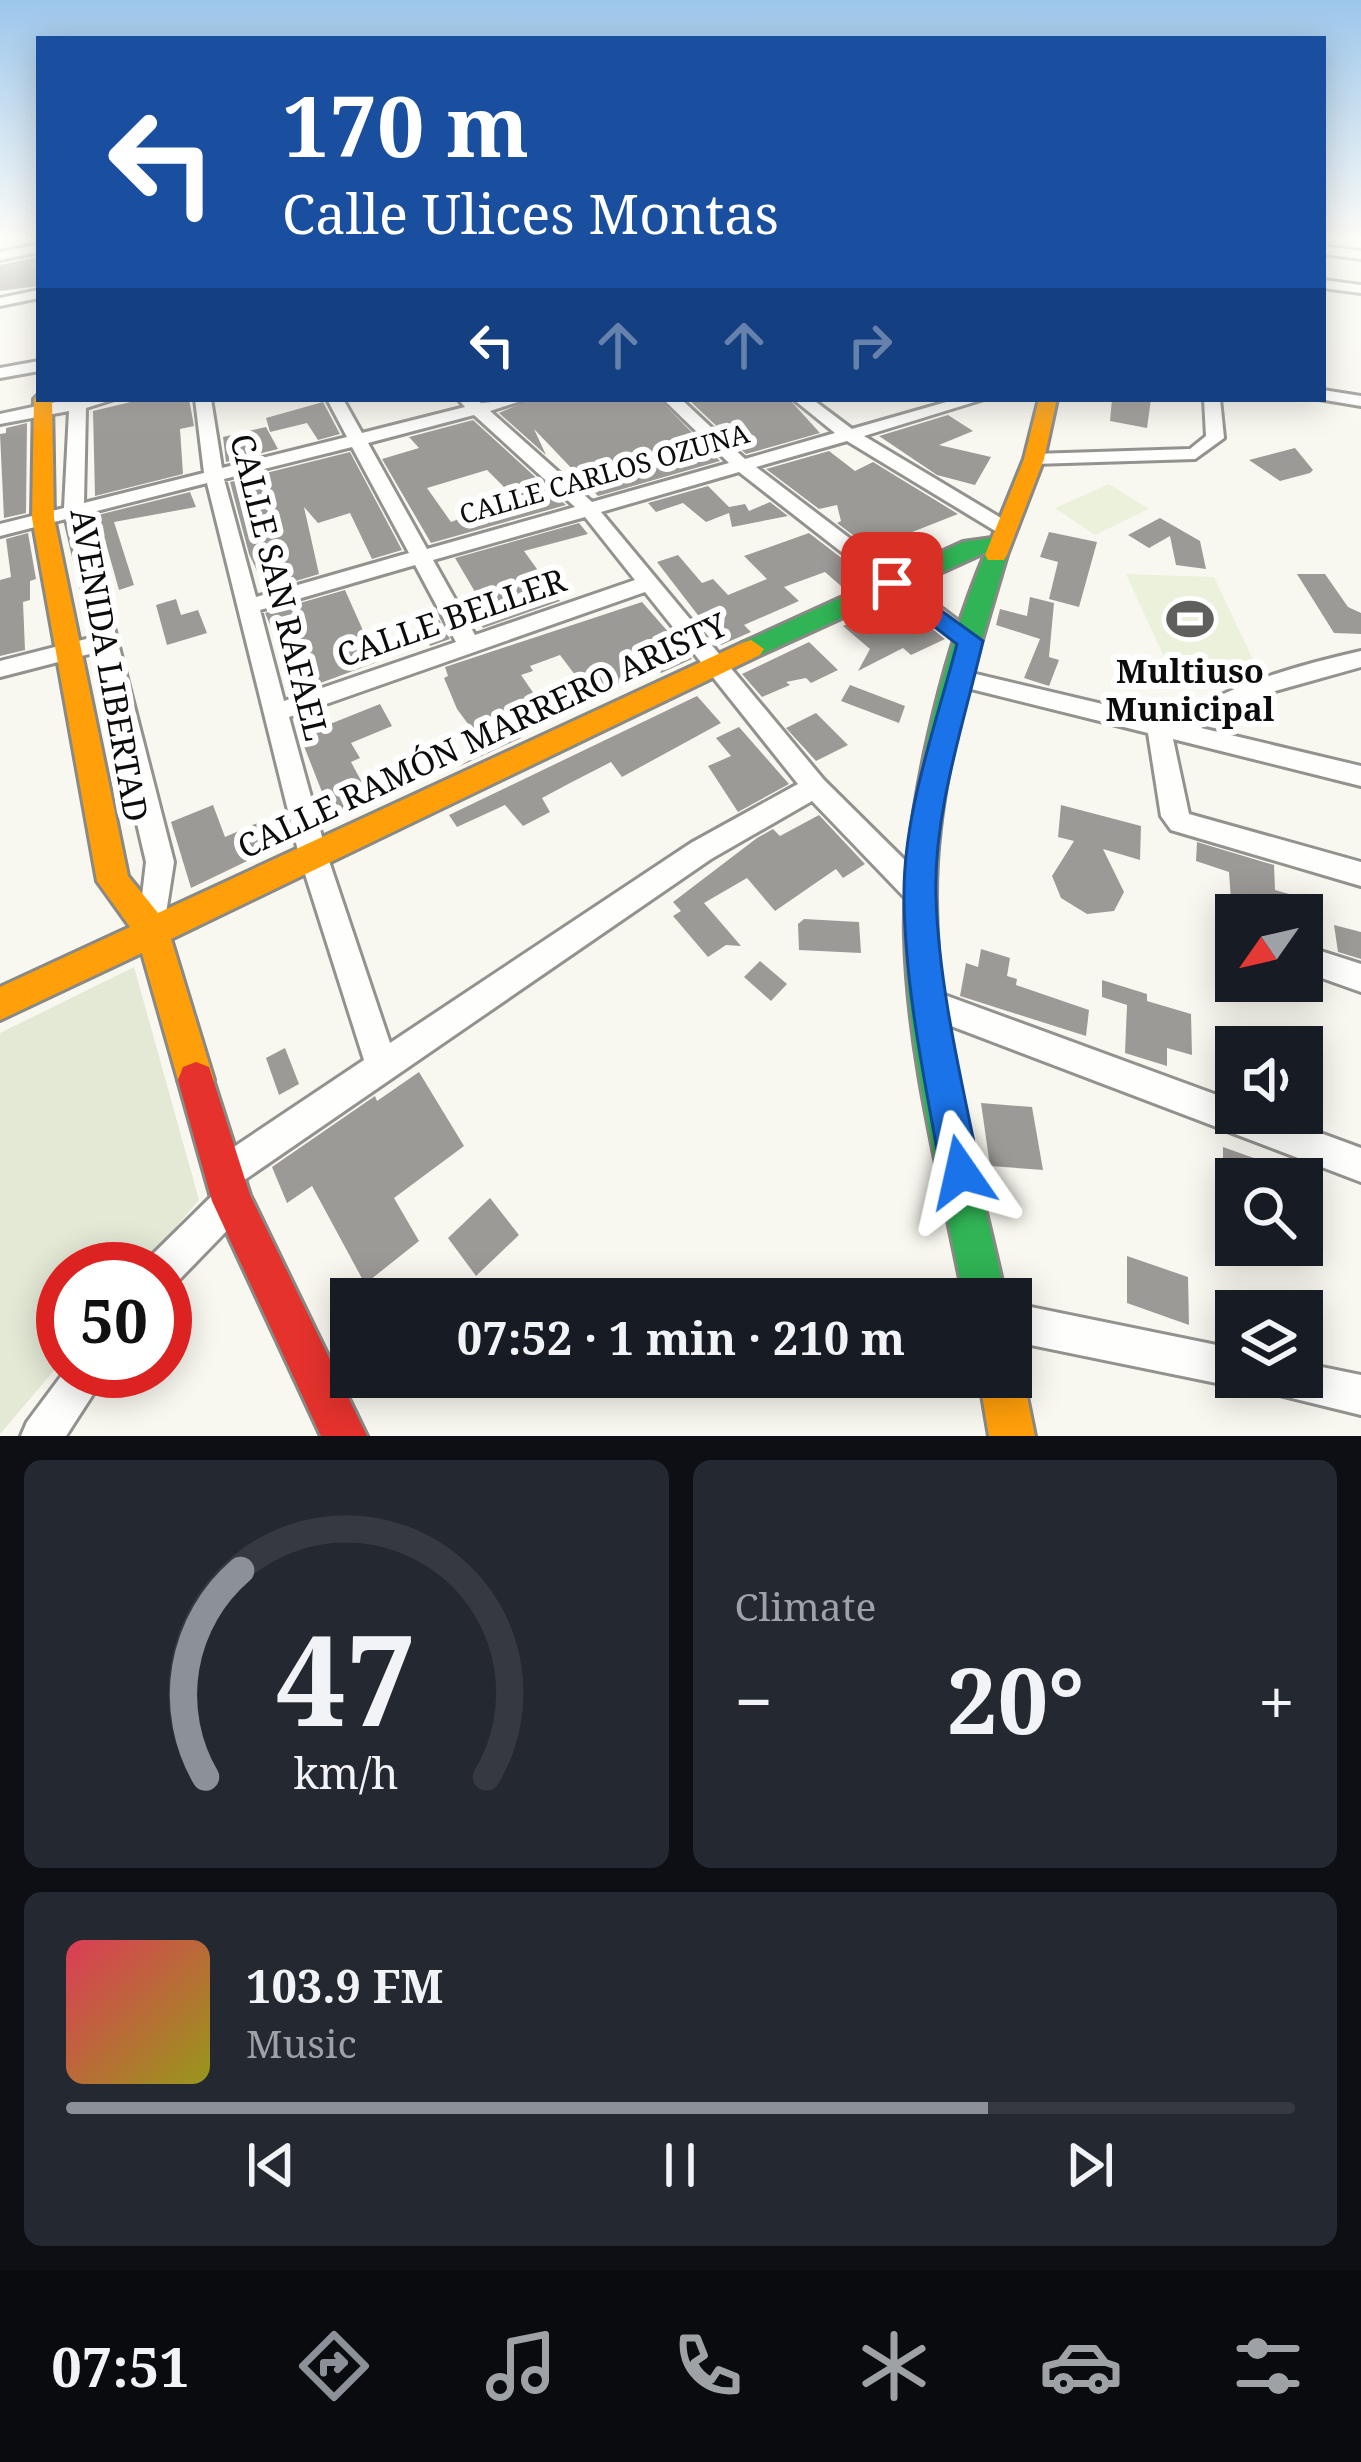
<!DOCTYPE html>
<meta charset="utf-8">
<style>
body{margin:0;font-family:"Noto Serif",serif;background:#242831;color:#f1f3f6;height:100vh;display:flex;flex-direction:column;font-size:45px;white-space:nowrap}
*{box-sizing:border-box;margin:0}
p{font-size:39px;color:#9ea1a6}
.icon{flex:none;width:66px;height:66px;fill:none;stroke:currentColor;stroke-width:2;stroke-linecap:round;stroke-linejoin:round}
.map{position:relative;height:1436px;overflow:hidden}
.sheet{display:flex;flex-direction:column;gap:24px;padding:24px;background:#0d0f14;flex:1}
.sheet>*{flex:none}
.banner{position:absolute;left:36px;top:36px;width:1290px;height:366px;border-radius:0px;box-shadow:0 6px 30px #0003;background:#1a4fa0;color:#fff;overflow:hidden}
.needle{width:78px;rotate:236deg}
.buttons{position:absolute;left:1215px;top:894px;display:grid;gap:24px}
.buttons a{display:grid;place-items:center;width:108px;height:108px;border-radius:0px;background:#171b24;box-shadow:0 6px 30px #0003;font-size:60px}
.speed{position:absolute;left:36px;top:1242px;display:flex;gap:24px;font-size:60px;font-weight:700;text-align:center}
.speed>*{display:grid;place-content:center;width:156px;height:156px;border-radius:50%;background:#171b24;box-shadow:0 6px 30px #0003;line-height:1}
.speed .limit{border:18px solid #d22;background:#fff;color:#111}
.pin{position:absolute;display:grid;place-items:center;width:102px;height:102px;color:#fff;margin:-51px;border-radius:24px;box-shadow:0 6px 18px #0006}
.me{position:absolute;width:132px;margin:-66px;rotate:349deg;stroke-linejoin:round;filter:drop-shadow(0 0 9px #0008)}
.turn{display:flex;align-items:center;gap:42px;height:252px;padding:0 48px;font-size:54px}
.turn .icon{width:156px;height:156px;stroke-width:2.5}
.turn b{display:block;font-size:84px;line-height:102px}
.lanes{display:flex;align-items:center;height:114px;padding:0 48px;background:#0003;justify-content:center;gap:60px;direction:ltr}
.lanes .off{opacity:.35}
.big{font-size:90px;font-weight:700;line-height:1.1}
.sheet .tile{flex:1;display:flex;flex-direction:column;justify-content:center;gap:18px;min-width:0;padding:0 42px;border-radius:18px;background:#242831}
.sheet .dial{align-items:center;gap:0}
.dial svg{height:312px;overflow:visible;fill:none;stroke:#363941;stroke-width:7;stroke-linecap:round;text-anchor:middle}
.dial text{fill:#f1f3f6;stroke:none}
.song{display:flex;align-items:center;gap:36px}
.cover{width:144px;height:144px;border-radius:18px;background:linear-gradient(135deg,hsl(350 70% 55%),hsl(60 70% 35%))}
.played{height:12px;border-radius:6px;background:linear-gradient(90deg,#8c9099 75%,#363941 75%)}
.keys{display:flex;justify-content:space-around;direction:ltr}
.heat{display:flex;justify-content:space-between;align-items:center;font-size:66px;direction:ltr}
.sheet .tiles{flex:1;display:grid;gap:24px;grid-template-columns:1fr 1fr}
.tile:last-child{grid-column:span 2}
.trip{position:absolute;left:330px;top:1278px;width:702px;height:120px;border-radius:0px;background:#171b24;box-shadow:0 6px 30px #0003;font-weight:700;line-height:120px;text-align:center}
.dock{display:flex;height:192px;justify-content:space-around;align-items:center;background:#090b0e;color:#9ea1a6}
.dock .icon{width:84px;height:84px}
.dock .selected{color:#8c9099}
.dock b{font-size:54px;color:#f1f3f6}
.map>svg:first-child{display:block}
</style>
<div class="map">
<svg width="1361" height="1436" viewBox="0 0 1361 1436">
<rect width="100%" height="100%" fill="#f9f8f0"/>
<path fill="#e4e9d6" d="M134,967L199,1200L140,1269H63V1360L0,1434V1033Z"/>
<g fill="#ebf1db">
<path d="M1109,484L1149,509L1095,535L1055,508Z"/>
<path d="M1126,574L1214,577L1256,666L1166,661Z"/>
</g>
<g fill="#9c9a96" fill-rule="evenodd">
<path d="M39,257V286L0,291V265Z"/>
<path d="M143,399H189L194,426L180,429L183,474L95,496L93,411Z"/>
<path d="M531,399H659L720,461L598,496L534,429L546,455L499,413Z"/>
<path d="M688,399H789L820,433L746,454Z"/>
<path d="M1112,399H1151L1147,428L1110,421Z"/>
<path d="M323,402L340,434L318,440L307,423L270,432L266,418Z"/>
<path d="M948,415L973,431L939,445L991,457L975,485L937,475L879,436Z"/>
<path d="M473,420L566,505L431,543L382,459L419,448L409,437ZM487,470L514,497L451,522L427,488Z"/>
<path d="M27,423L26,513L4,518L0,434L6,433V428Z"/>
<path d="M266,427L278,449L226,462L223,437Z"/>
<path d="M1295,448L1313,470L1310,473L1280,481L1249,460Z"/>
<path d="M829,451L855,471L873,462L958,514L887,542L906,558L891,564L837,523L841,521L837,505L819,509L766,469Z"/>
<path d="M350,452L402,550L372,559L350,513L318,523L304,507L319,574L266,590L249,554L230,482Z"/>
<path d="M708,486L729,507L745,504L749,511L770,502L788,516L732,527L729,513L706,522L683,503L656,512L648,503Z"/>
<path d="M190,492L196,507L114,522L134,585L119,590L98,515Z"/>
<path d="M1160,518L1200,541L1206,569L1176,565L1170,536L1149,548L1128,535Z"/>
<path d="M579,523L588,534L524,551L560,601L483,628L467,601L478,597L455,558Z"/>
<path d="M1049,532L1097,542L1079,607L1049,599L1058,562L1040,557Z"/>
<path d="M28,533L36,579L30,581V600L23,602L25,650L0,656V580L11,577L6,539Z"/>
<path d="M809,533L865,576L841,586L825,572L784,587L799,601L744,625L751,632L721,645L657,562L678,555L702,583L713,579L728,595L767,579L744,556Z"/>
<path d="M1297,574H1325L1348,607L1361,613V634L1334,633Z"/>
<path d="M345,590L377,662L291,694L284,674L299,670L283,639L277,641L265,613Z"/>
<path d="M1030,597L1054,603L1049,657L1059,660L1049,686L1024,678L1040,639L996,625L1000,609L1027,616Z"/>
<path d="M176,599L181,615L198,610L207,633L167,645L156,605Z"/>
<path d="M896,600L945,639L911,655L903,648L858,671L870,649L843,626Z"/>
<path d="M642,602L692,659L661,673L655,666L591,696L560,655L530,666L533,671L521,675L541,704L507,718L521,738L458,767L477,756L472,743L480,740L457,709L444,678L448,676L445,667Z"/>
<path d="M433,609L450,639L430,646L417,614Z"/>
<path d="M809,642L838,670L811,683L806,678L786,682L790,685L762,697L742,674Z"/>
<path d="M850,685L905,706L899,723L841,701Z"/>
<path d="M697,696L721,723L622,777L611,762L572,782L542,798L550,812L523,826L505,805L457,827L449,815Z"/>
<path d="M380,704L392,726L351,743L360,758L351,762L372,801L333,820L300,736Z"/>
<path d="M816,713L848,745L816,761L786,728Z"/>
<path d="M739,727L789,784L738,812L708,766L731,756L716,738Z"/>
<path d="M213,805L225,837L262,821L265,829L279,822L287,842L191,888L171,822Z"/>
<path d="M1061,805L1141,826L1140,860L1103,849L1124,892L1114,911L1087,914L1061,898L1052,876L1074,841L1058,837Z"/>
<path d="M819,815L865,864L843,878L836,869L775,911L747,878L704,903L741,946L726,945L708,957L673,916L681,911L673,902L757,838L773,829L780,836Z"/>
<path d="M1197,842L1274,865L1275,890L1289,894L1292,915H1232L1229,872L1196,861Z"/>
<path d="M804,919L859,922L861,953L799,950L798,924Z"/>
<path d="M1334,925L1361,932V959L1338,952Z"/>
<path d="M981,949L1010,958L1007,976L1017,979L1016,985L1089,1010L1086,1036L960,996L966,963L978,967Z"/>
<path d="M760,961L787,984L771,1001L744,977Z"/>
<path d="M1102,980L1147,994V1001L1191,1014L1192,1055L1167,1048V1066L1125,1053L1127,1005L1102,997Z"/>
<path d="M285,1048L299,1084L279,1095L266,1058Z"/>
<path d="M419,1072L464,1146L394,1198L419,1241L365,1284L312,1186L287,1203L272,1167L375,1096L377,1101Z"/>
<path d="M981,1103L1032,1107L1043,1170L990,1166Z"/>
<path d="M1223,1147L1307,1177L1306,1179H1223Z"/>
<path d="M490,1198L519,1235L476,1276L448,1238Z"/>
<path d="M1127,1256L1188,1277L1189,1325L1127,1303Z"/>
</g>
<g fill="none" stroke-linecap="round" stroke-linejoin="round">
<defs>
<g id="street">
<path d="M39,244V252L0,260V252Z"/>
<path d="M1323,246L1361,251V259L1323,254Z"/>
<path d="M1323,280L1361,285V293L1323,288Z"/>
<path d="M39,290V298L0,306V298Z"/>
<path d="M39,361V371L0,378V368Z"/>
<path d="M1323,390L1361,396V406L1319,399H1323Z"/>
<path d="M70,399H115L86,408L84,503L204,473L195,399H211L222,468L347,437L327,399H343L362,433L465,407L458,399H476L481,403L527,399L490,411L592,502L729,463L663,399H681L745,459L835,433L793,399H812L852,429L957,399H984L864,436L1011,524V532H997L847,441L756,467L978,636L981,641L978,646H962L739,472L601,512L824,780L930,885L934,894L930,903L920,906L910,903L812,801L711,859L237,1185L244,1189L250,1201L244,1213L177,1282L165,1287V1269H146L151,1256L220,1188L213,1185L208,1173L213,1161L364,1060L299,855L207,483L85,514L174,862L162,939L152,943L142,939L138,930L146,862L97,652L0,677V661L94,637L66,519L0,536V524L64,508L69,411L0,424V414ZM474,415L575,507L427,549L368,443ZM352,447L409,553L256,597L224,479ZM585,517L635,580L475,635L433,560ZM415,565L456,642L284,701L260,610ZM645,592L798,784L691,843L390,1043L327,855L289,717Z"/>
<path d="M1204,399H1220L1224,438L1195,459L1034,464L1025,459L1034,454L1190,449L1206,436Z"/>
<path d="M1361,651V667L1275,691L1201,728L1361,766V786L1173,739L1189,814L1361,862V886L1171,830L1161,816L1148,733L963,687L951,679L963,671L1174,721C1231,684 1295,666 1361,651Z"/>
<path d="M1302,945L1361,964V992L1302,971Z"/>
<path d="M928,989L1236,1102V1113H1266L1361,1148V1182L917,1013L913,1003L917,993Z"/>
<path d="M1011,1303L1236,1349V1377H1252L1236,1387L1011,1341Z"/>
<path d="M1302,1363L1361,1375V1415L1263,1391L1257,1377H1302Z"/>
<path d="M65,1371H108L66,1436H21L27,1422Z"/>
</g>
<path id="fast" d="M999,537L1010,544L1004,550L1007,555C975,665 936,779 936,894C935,1031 977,1166 1006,1299H964C941,1180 908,1059 905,937C902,820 941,659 986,552L760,655L751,658L738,649L742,643L963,542Z"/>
<g id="slow">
<path d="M39,394V399H52L54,518L128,876L158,913L742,643L751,640L764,649L760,655L171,939L214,1080L209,1093L196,1098L183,1093L178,1080L142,953L0,1020V987L130,927L97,881L32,518L34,399Z"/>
<path d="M1039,399H1057L1044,459L1007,555L1004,560H988L985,555L1024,459Z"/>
<path d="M1011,1359L1023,1377L1035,1436H989L979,1377H1011Z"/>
</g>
<path id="jam" d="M196,1062L209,1067L250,1195L367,1436H321L212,1201L178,1080L183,1067Z"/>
</defs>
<use href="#street" stroke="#93928f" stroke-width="6"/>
<use href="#fast" stroke="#898985" stroke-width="6"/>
<use href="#slow" stroke="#898985" stroke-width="6"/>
<use href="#jam" stroke="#898985" stroke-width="6"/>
<use href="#street" fill="#fefefd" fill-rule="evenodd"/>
<use href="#fast" fill="#30b455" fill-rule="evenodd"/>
<use href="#slow" fill="#ff9f0a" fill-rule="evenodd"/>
<use href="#jam" fill="#e5322d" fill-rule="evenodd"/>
</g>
<linearGradient id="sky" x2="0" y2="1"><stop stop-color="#9cc6eb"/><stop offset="0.54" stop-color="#fcfcf8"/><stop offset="1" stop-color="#fcfcf8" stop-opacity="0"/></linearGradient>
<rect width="1361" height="438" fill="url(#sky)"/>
<path fill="#1a73e8" stroke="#114b97" stroke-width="3" d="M892,575L983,641C964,723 933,813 936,897C939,990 962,1081 980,1172L975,1186L961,1192L947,1186L941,1172C925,1081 905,990 904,897C903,813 936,725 957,644L884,588L881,583Z"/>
<defs>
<symbol id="stadium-bare" viewBox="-9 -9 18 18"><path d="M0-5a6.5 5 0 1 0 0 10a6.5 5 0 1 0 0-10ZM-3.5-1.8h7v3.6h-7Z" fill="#5f5f5c" stroke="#fff" stroke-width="2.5" paint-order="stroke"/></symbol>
</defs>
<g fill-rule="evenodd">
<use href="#stadium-bare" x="1157" y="586" width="66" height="66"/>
</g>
<g text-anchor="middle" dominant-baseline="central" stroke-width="12" stroke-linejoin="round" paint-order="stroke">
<g font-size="27" fill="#0c0c0c" stroke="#fff">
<text transform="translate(604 473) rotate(-16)">CALLE CARLOS OZUNA</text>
</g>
<g font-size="33" fill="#0c0c0c" stroke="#fff">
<text transform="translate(280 587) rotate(76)">CALLE SAN RAFAEL</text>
<text transform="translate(451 617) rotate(-19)">CALLE BELLER</text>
<text transform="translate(110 665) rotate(80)">AVENIDA LIBERTAD</text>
<text transform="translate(482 735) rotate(-25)">CALLE RAMÓN MARRERO ARISTY</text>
</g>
<g font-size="33" font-weight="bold" fill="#0c0c0c" stroke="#fff">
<text x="1190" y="670">Multiuso<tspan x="1190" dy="38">Municipal</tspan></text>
</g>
</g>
</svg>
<div class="buttons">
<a><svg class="needle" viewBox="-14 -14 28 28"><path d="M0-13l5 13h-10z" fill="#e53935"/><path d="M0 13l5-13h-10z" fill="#9ea1a6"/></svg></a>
<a><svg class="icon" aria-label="sound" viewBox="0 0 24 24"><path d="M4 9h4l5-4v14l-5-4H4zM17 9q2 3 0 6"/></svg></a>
<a><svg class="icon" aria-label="search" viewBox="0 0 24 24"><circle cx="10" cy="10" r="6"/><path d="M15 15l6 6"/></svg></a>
<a><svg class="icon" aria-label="layers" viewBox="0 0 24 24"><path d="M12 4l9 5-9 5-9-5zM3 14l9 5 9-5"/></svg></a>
</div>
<div class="speed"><div class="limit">50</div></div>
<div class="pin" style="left:892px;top:583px;background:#d93025"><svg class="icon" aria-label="arrive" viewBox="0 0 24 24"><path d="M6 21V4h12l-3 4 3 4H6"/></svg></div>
<svg class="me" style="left:961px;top:1172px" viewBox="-20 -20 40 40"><path d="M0-17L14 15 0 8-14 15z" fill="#1a73e8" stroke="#fff" stroke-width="4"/></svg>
<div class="trip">07:52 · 1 min · 210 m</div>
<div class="banner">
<div class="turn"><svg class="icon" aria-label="left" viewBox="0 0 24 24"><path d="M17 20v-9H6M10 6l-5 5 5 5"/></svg><div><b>170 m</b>Calle Ulices Montas</div></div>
<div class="lanes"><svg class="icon" aria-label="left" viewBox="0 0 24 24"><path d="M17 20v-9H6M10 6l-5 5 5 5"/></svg><svg class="icon off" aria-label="ahead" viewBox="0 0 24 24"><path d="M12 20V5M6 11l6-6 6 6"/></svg><svg class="icon off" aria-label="ahead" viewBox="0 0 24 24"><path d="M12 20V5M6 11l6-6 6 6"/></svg><svg class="icon off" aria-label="right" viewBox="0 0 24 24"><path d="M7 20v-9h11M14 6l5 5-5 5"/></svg></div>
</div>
</div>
<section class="sheet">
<div class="tiles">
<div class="tile dial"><svg viewBox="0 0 100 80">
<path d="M14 69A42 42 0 1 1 86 69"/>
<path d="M14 69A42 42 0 0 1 23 16" stroke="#8c9099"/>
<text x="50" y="56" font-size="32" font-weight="700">47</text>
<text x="50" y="72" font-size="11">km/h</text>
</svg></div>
<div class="tile"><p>Climate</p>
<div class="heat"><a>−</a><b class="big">20°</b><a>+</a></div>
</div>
<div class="tile">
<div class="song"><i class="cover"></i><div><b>103.9 FM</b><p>Music</p></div></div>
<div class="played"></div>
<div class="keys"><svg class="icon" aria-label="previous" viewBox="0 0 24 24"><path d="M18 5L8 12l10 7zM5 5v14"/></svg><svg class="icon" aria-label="pause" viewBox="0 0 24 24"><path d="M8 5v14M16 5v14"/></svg><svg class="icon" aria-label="next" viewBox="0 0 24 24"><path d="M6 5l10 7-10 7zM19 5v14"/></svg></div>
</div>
</div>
</section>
<nav class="dock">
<b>07:51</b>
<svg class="icon selected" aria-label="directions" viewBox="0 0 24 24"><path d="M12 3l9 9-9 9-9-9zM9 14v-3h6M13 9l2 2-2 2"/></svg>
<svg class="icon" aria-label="music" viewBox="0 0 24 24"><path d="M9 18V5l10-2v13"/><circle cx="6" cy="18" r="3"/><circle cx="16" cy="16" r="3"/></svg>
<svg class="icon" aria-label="phone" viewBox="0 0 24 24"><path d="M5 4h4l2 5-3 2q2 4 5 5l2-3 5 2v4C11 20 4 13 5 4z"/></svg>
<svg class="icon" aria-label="climate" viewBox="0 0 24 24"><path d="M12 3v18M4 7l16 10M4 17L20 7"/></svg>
<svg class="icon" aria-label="car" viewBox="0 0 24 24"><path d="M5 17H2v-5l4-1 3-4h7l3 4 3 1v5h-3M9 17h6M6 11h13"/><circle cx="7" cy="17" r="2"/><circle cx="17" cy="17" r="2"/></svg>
<svg class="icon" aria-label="filters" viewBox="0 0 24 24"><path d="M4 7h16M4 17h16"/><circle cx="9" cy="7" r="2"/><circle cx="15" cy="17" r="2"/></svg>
</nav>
